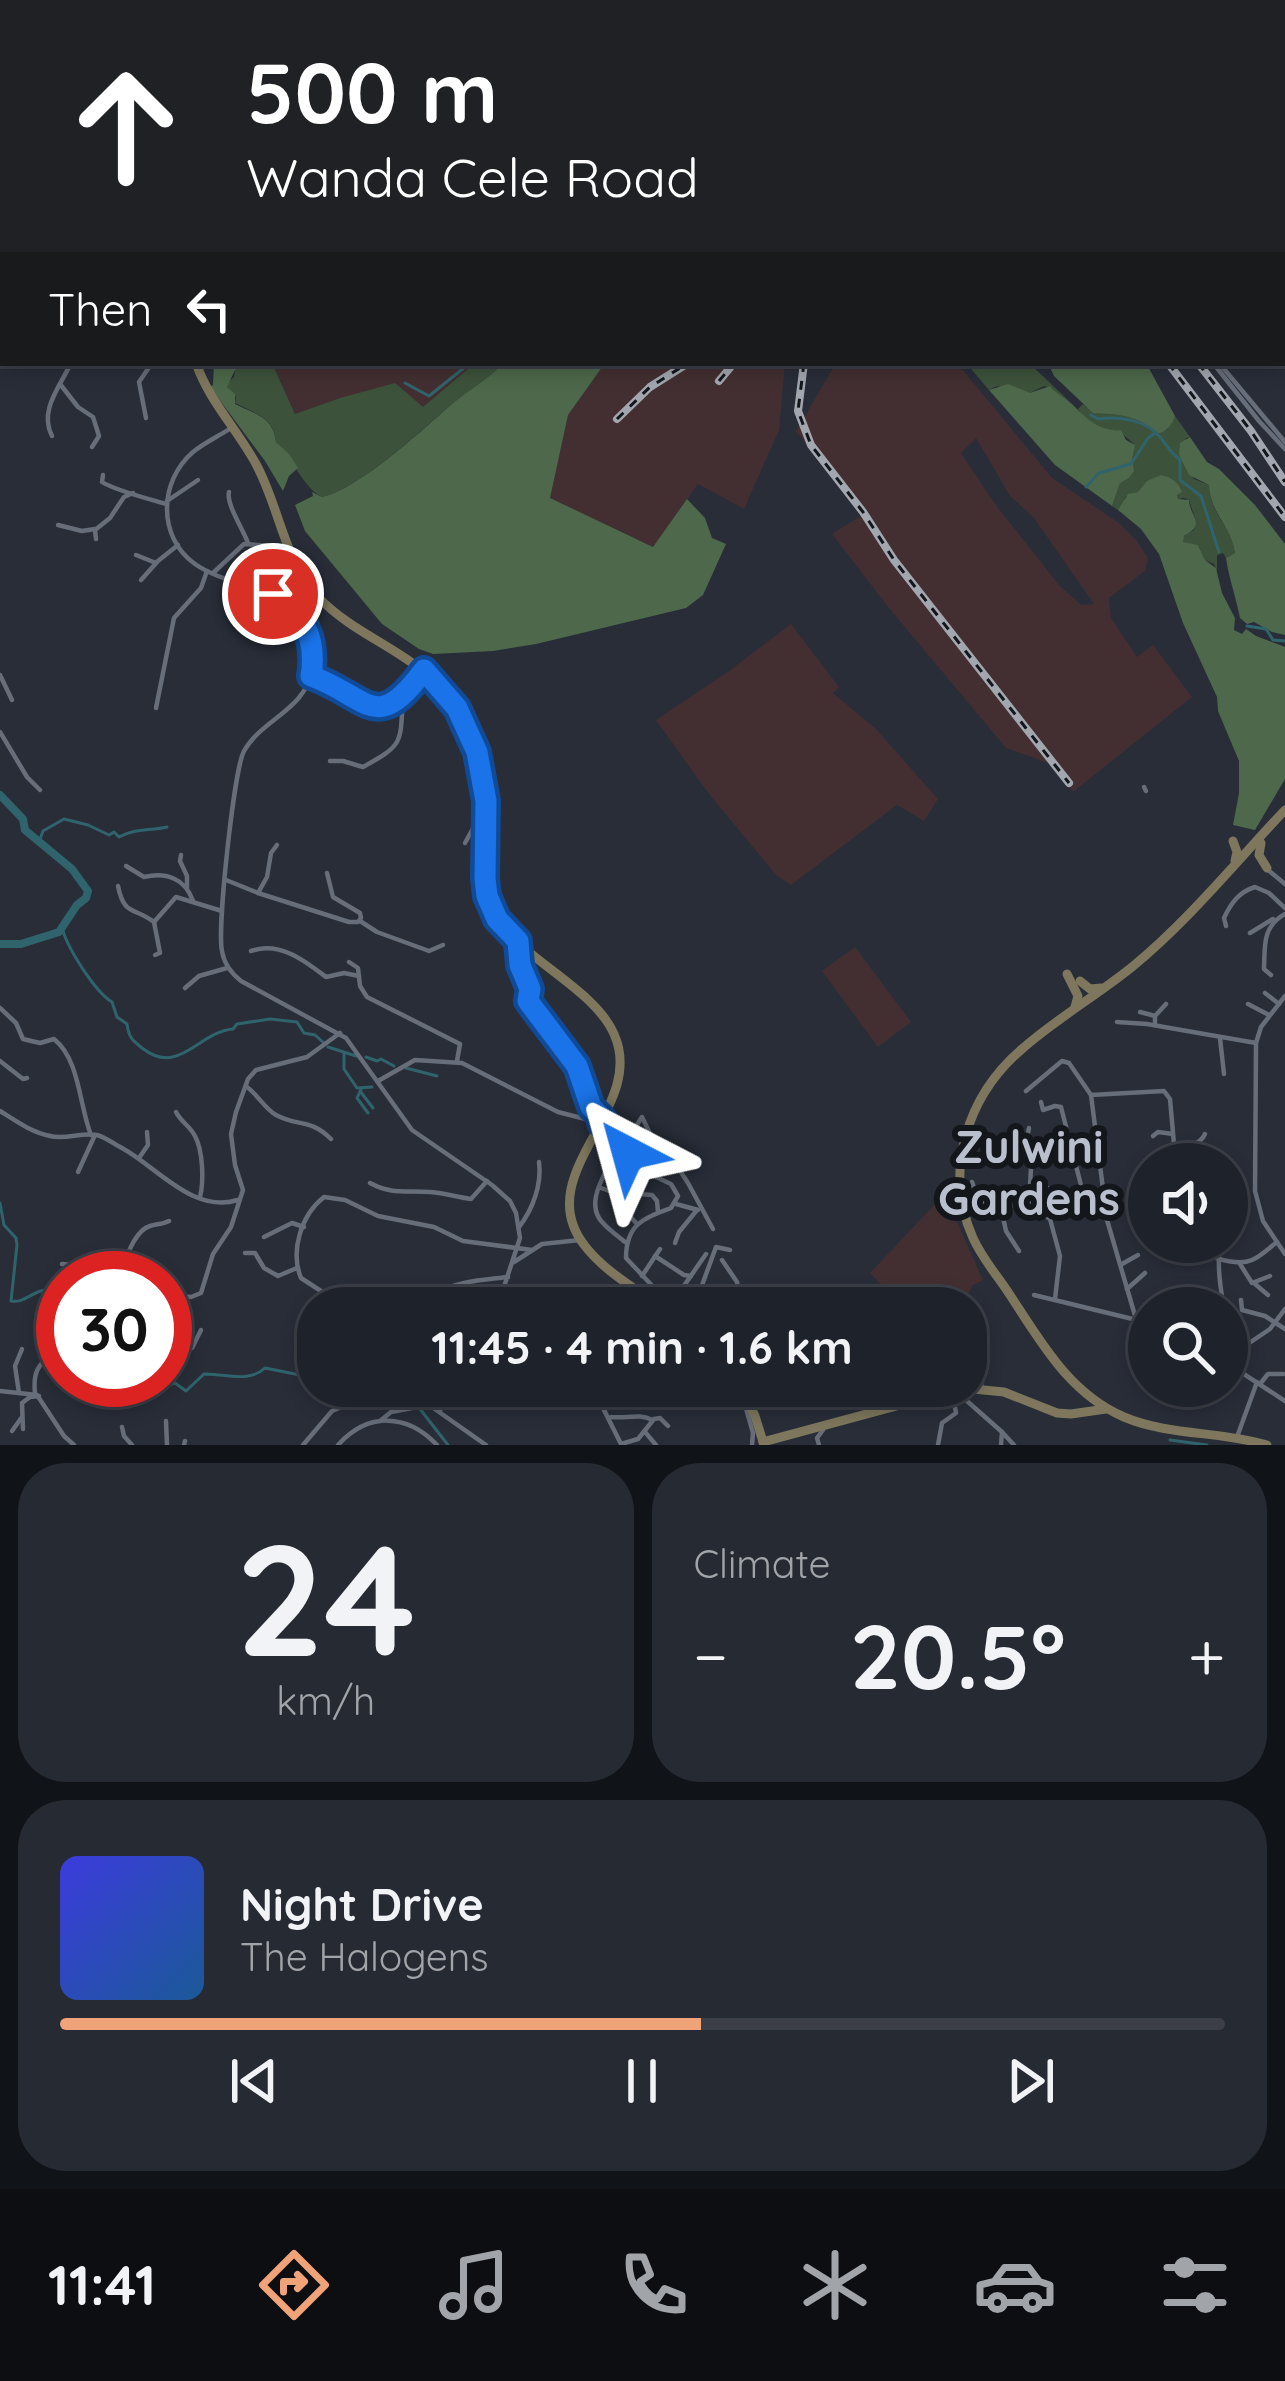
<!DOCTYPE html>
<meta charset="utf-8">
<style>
body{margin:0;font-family:Quicksand,sans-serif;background:#262a32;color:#f1f3f6;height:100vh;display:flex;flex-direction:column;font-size:45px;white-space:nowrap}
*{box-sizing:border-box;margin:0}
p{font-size:39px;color:#a1a4a8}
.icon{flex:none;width:66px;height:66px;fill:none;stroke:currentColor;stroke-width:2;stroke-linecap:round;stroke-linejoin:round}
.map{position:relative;height:1445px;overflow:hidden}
.panel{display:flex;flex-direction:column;gap:18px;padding:18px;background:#101317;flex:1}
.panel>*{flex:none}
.guide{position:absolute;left:0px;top:0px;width:1287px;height:366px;box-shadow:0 6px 18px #0003,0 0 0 3px #3c3f47;background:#202124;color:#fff;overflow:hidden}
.buttons{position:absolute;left:1128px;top:1143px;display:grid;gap:24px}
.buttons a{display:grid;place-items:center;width:120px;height:120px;border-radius:50%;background:#1e222a;box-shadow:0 6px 18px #0003,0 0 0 3px #3c3f47;font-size:60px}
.speed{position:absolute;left:36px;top:1251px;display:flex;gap:24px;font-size:60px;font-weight:700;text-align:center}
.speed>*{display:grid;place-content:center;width:156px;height:156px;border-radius:50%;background:#1e222a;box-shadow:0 6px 18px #0003,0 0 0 3px #3c3f47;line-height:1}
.speed .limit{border:18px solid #d22;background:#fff;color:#111}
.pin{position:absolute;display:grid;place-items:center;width:102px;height:102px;color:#fff;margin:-51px;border:6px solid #fff;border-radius:50%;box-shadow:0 3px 12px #0007}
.me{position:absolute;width:132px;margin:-66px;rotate:321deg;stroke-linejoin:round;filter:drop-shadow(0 0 9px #0008)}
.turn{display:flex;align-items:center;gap:42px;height:252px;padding:0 48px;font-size:54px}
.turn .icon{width:156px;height:156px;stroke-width:2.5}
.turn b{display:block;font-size:84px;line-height:102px}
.then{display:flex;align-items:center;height:114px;padding:0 48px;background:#0003;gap:24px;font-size:45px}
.big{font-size:90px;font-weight:700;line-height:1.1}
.panel .widget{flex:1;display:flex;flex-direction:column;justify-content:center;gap:18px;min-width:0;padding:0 42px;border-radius:48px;background:#262a32}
.panel .dial{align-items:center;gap:0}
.dial b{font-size:156px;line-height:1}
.song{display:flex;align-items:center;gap:36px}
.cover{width:144px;height:144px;border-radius:18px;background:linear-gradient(135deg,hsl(240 70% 55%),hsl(210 70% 35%))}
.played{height:12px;border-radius:6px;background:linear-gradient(90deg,#f0a279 55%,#3c3f47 55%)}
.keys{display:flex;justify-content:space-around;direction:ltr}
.heat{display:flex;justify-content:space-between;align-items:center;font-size:66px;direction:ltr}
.panel .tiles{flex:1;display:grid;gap:18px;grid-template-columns:1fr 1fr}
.widget:last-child{grid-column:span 2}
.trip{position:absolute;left:297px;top:1287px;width:690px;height:120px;border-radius:48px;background:#1e222a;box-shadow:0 6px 18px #0003,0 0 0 3px #3c3f47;font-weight:700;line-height:120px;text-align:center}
.tab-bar{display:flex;height:192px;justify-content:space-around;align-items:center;background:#0c0e11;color:#a1a4a8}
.tab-bar .icon{width:84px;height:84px}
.tab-bar .active{color:#f0a279}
.tab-bar b{font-size:54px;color:#f1f3f6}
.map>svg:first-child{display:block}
</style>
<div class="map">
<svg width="1285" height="1445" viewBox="0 0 1285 1445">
<rect width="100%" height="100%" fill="#282d38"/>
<g fill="#432f31" fill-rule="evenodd">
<path d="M272,363H475L423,407L340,398L295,414Z"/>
<path d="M605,363H785L779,430L744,509L698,484L654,547L549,499L568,415Z"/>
<path d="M836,363H957L1052,478L1119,523L1136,540L1148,558L1145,571L1109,598L1111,618L1137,657L1153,645L1192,697L1073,792L1051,764L1006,748L889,608L832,534L862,515L796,431ZM976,438L1010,496L1034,518L1094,604L1081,605L1059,585L995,504L961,453Z"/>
<path d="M791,624L839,687L833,693L876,729L938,799L924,821L897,805L791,885L776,875L706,790L656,720L729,671Z"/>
<path d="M855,947L911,1022L878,1047L822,971Z"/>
<path d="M938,1201L958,1224L983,1280L973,1285L969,1293L952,1297L944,1308H904L870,1273Z"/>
</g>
<g fill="#3d523b">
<path d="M252,363H272L295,414L340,398L395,383L423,407L475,363H503C488,380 469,389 452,404C421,430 359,489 322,497C301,486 294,458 276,442C274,417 256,414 235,403L236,397L227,387L228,382L234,377L235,370Z"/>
<path d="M1029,363L1068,400L1061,399L1052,388L1044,386L1030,393L997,386L989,390L967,364Z"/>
<path d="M1083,404C1095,416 1106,412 1122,413C1136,415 1148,424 1159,434L1167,429L1175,416L1190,437L1186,438L1179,455L1194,479L1209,485C1210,516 1231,524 1235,553L1226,558L1223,553L1217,555V571L1214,564L1205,560L1198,545L1183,544V537L1194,530L1196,521L1189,500L1184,498L1178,499L1177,495L1138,492L1125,497L1124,505L1118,510L1112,506L1120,482L1129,478L1134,444L1118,430C1104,433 1085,421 1078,409Z"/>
</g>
<g fill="#4d684a">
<path d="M214,363H252L235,370L227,387L235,394V404C257,415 273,417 276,442L289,454L298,468L289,476L283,491L265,461L210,387L213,385Z"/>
<path d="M503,363H605L568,415L550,498L653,547L687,499L705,518L712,538L726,544L703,595L686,608L536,644L493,651L433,654L419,649L382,624L305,531L295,505L313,496L312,492L322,497C359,489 422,430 452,404C469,389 488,380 503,363Z"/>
<path d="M1048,363H1146L1175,416C1172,425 1167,431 1158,434C1138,415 1119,414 1093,413L1054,376Z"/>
<path d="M1008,384L1030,393L1050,386C1058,396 1067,398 1075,407C1088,420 1101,432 1121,430L1126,440L1135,445L1132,459L1134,471L1129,478L1120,483L1112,506L1055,465L989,390Z"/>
<path d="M1190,437L1207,462L1219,469L1255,505L1285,544V635L1272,632L1254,622L1247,624L1240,618C1236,597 1229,579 1226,558L1235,553C1231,525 1210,514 1209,485L1189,475L1179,455L1180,443Z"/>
<path d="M1161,475C1170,477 1179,482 1182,492L1177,495L1178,499L1189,500C1190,517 1207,524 1184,536L1183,542L1198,545L1205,560L1216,568L1222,593L1235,618L1234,630L1242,634L1246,629L1256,636L1285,647V779L1255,830L1233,825L1239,793V761L1218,711L1217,697L1183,623L1159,554L1141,529L1118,510L1128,494L1138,492L1147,481Z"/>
</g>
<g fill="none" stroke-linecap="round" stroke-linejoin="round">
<g stroke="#30646c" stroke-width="3">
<path d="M122,3L125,0"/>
<path d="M405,383L429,396L470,363"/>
<path d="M1091,415L1098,419C1120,416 1147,420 1161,438C1168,447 1169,451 1180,460V480L1201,496L1219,552"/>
<path d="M1086,487L1099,473L1131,464L1148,438L1155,433"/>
<path d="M1247,626L1266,629L1273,640L1285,641"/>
<path d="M39,842L43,831L64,819L88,825L109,835L114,832L119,837C135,828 150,831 167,827"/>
<path d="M62,927C66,946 95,992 112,1002L117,1017L127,1024C129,1038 132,1040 142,1048C179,1077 198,1032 233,1029L237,1024L270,1019L297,1022L304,1033L315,1035L324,1043"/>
<path d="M328,1047L356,1056"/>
<path d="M344,1053V1069L357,1088L372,1087"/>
<path d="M366,1057L377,1061L381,1059L394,1066"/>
<path d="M406,1068L437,1076"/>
<path d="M361,1090L357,1098L368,1113"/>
<path d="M360,1091L373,1108"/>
<path d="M0,1203L4,1225L16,1238L17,1245L11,1301C27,1304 34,1286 58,1290L63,1299"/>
<path d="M84,1380L90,1396L99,1400L120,1387L136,1395L148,1391L154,1394L161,1388L175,1383L186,1391L204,1374C225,1374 249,1383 265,1368L300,1375L318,1374"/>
<path d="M348,1386L351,1389L367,1386"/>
<path d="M405,1386L416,1393L418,1400"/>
<path d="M420,1409L448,1445"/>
<path d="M1170,1440L1207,1445"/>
</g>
<path stroke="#30646c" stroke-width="8" d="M0,795L23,819L25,830L72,869L88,891L86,898L77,905L59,932L21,944H0"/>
<g stroke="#676d79" stroke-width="4.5">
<path d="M895,0L897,3"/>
<path d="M1002,0L1004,3"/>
<path d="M1009,0L1011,3"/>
<path d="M1239,0L1242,3"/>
<path d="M27,3V0"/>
<path d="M1259,3L1263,0"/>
<path d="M0,29H3"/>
<path d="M1284,60L1285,61"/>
<path d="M0,271L3,272"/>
<path d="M48,363L64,366L87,363"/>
<path d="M165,363L197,366"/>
<path d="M1213,363L1259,421L1285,449"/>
<path d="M1219,363L1285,442"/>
<path d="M60,384L78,407L93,417L99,436L92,447"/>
<path d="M146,418L139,382L152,363"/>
<path d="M231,428C219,436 204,443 193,452C159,481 157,537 195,564C239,595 325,585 312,669C306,710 263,718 244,751C234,770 217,928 222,951C224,964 231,973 241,981L346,1038L412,1130L492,1185L510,1201L516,1213L520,1238L497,1308"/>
<path d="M52,436C39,411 59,388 70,365"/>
<path d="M103,475L102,482C114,490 149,499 166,504"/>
<path d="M229,492C226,504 243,529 248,543"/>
<path d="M167,501L198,480"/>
<path d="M58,525L82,531L95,529"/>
<path d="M96,539L95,530L110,518L124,497L133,493"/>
<path d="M136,555L156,563"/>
<path d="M213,573L244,544L289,547"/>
<path d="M141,580L158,561L178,545"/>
<path d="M0,675L12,700"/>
<path d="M311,676C365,697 373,734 421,675"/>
<path d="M433,685L478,778L480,789"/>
<path d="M156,708L174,618L201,588L207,571"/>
<path d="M0,732L27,777L40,790"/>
<path d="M330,761H343L363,767C405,744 400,743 403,696"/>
<path d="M1144,787L1146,791"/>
<path d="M465,843L482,812"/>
<path d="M181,855L180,861L187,876V888"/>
<path d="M126,866L144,877C166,872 185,878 193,901"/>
<path d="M1268,870L1285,884"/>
<path d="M226,880L258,893L349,922H358L361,918L360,913L333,897L327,873"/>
<path d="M118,886C124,916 134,907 154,922L176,897L222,911"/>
<path d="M258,893L267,877L271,853L277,845"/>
<path d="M360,921L377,932L429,951L443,945"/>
<path d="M154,922L160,953L155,955"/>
<path d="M1226,926L1224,918C1231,903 1239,892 1255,887L1269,893L1285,908"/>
<path d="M1250,933L1273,919"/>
<path d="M518,947L521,969L529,989V1003L576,1066L591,1107L603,1119"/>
<path d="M251,951C280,941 305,961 326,977L344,973L359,976"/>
<path d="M349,962L358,968L360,986L367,997L460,1044L457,1061"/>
<path d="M1271,975L1264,969C1265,945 1262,927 1285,914"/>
<path d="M185,988L199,976L227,968"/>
<path d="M1265,993L1279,1004"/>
<path d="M1285,996L1261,1027L1256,1043L1255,1191L1263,1221L1285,1254"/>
<path d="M1248,1004L1269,1015"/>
<path d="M0,1008L16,1023L23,1039L40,1043L54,1039C80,1060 79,1105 91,1135"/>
<path d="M1140,1012L1155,1016V1025"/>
<path d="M1155,1016L1166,1004"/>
<path d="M1117,1022L1147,1024L1256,1043"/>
<path d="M1220,1038L1224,1074"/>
<path d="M0,1061L23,1079L27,1078"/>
<path d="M378,1081L415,1060L462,1063L558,1112L601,1123L624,1136L627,1140L630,1165L671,1184L678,1196L671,1208C644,1218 626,1224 626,1258L660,1294L680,1308"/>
<path d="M247,1087C258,1095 265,1109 276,1115C298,1127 310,1118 331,1139"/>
<path d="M1026,1091L1062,1061L1069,1063L1091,1095L1107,1220L1136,1319"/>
<path d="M1091,1095L1164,1091L1170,1099L1174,1144"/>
<path d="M1041,1102L1043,1110L1055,1106L1061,1107L1084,1197L1107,1220"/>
<path d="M0,1111C16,1121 31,1132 50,1136C65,1140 82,1132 97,1135C105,1137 114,1144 122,1148C157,1167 193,1214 238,1200"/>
<path d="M176,1112C181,1122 190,1126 195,1136C203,1151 204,1181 200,1197"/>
<path d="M1153,1136L1158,1132L1173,1134"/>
<path d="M627,1140L642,1117L657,1148L675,1163L688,1183L713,1229"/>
<path d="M1175,1143C1185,1149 1200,1145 1205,1134"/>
<path d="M615,1152C607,1172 583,1203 603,1223C609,1230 618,1236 625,1242"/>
<path d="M139,1158L148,1145L147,1132"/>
<path d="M78,1172L95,1135"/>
<path d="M972,1182C984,1223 1006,1198 1032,1207C1038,1209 1045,1215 1050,1219L1060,1256L1055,1299"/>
<path d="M370,1183C392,1195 407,1190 430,1192C445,1193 457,1197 471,1199L487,1181"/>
<path d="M601,1188L612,1192L652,1195L657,1201L658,1212"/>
<path d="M1029,1190L1048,1188L1060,1197"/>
<path d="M676,1204L698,1210"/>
<path d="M620,1205L637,1224"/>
<path d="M1029,1205L1031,1168L1026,1143L1029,1128"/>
<path d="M1001,1208L1006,1231L1019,1251"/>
<path d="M519,1227C533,1209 542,1184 539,1162"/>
<path d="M264,1237L292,1223L304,1227"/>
<path d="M1183,1242C1198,1253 1234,1268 1252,1260C1261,1256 1269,1248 1277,1242"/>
<path d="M675,1243L679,1232L697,1210"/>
<path d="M245,1253H255L264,1268L278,1276L297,1268"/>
<path d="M655,1256L684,1275L691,1276"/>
<path d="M1219,1257C1218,1275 1221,1292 1224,1308"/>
<path d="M722,1260L737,1282L739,1295L724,1308"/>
<path d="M514,1262L542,1244L580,1240"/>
<path d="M62,1264L82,1266L115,1278"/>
<path d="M1122,1264L1138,1255"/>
<path d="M1240,1264L1252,1283L1270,1276"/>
<path d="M642,1276L660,1249"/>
<path d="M118,1278C125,1263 133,1231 150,1226C157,1224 163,1224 169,1221"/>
<path d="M1255,1284L1268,1295"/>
<path d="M1127,1289L1145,1273"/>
<path d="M165,1295L191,1297L201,1293L213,1254L231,1227L243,1190L235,1165L231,1134L236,1112L248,1079L256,1070L307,1057L340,1033"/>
<path d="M1034,1295L1149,1323"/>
<path d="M1211,1295L1213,1308"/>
<path d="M739,1297L752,1294"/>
<path d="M1241,1300L1242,1310L1265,1316L1285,1329"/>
<path d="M672,1303L706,1254"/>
<path d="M676,1306L701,1288L716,1247L730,1250"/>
<path d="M347,1308L301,1278C290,1251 301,1215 324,1197L345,1200L378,1216L434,1227L463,1241L532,1250"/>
<path d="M435,1308V1294C456,1281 484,1280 508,1277"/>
<path d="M165,1322L184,1300"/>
<path d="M1227,1327L1233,1328"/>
<path d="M165,1343L192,1348L201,1330"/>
<path d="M1227,1358L1270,1329L1285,1309"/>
<path d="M1227,1363L1285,1401"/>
<path d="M133,1380V1381"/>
<path d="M1260,1384L1268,1374H1283"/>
<path d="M602,1386L616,1393L636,1397"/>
<path d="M603,1386L599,1400L621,1444L638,1439L654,1419L660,1418L668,1426"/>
<path d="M720,1386L735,1401L744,1405"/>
<path d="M981,1388L982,1364"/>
<path d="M963,1390L967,1401L1002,1432L1001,1445"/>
<path d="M0,1391L37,1395L64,1436L74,1445"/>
<path d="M19,1393L15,1366L22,1349"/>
<path d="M35,1394C34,1382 34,1372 42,1363L50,1364"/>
<path d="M745,1405L753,1433L752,1445"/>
<path d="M440,1410L455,1386"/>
<path d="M611,1417C625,1419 640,1413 652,1420"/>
<path d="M166,1421L167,1445"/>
<path d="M380,1421L391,1412L412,1408"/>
<path d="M122,1427L124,1436L132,1445"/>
<path d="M23,1429L22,1403L30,1397L39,1396"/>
<path d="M12,1431L22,1417"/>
<path d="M645,1432L656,1445"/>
<path d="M1002,1432L1014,1445"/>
<path d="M1237,1437L1257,1382"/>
<path d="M184,1445L185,1441"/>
<path d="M303,1445L332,1411L349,1404L373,1401L432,1407L486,1445"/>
<path d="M338,1445C368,1412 407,1413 437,1445"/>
<path d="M819,1445L817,1438L823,1430"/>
<path d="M938,1445L942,1423L956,1413L952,1390"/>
</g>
<g stroke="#7e775d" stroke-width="9">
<path d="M55,0L56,3"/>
<path d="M462,0H476"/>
<path d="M196,363C209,401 237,429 256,464C279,506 284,560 317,596C367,648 429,651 466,725C478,750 485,777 486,804C488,842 475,886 498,920C526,961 595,990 614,1034C648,1109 528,1174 585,1246C604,1271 637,1290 663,1308"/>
<path d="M1233,841L1237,852L1235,861"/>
<path d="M1261,843L1259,855L1267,868"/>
<path d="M1067,974L1078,996L1075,1007"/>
<path d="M1080,981L1090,989L1101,988"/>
<path d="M740,1386L755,1416L764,1445"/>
<path d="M763,1442L963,1388L1004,1392L1057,1413L1071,1414L1106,1409"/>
<path d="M1267,1445C1221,1431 1169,1436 1124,1417C1068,1393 1040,1340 1008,1292C996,1274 982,1258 973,1238C943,1171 967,1096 1022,1049C1056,1019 1096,996 1132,967C1188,921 1235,863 1285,810"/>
</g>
<g stroke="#958142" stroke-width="10">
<path d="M1229,0L1231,3"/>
<path d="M1284,71L1285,72"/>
</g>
<g stroke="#b38e1d" stroke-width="14">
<path d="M1126,0L1129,3"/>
<path d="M1139,0L1141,3"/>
<path d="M1284,191L1285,193"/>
<path d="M1284,209L1285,210"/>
</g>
<defs>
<g id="rail">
<path d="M816,0L819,3"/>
<path d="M847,0L851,3"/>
<path d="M559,3L562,0"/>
<path d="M804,363L798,411L811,445L863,512L894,560L1069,783"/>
<path d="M1168,363L1285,517"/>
<path d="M1198,363L1251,431L1285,482"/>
<path d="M719,381L734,363"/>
<path d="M617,419L650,387L688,363"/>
</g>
</defs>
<use href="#rail" stroke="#a2a7af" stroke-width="8"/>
<use href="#rail" stroke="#13161a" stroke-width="3" stroke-dasharray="9" stroke-linecap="butt"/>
</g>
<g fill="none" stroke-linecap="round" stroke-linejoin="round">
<defs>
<path id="route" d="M273,594C304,612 317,640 311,676C369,697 375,736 424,670L457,708L477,752L486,801L485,878L487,896L497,919L518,941L520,965L530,989L528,1001L577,1066L591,1107L603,1119L601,1123L628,1140V1153"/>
</defs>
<use href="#route" stroke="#114b97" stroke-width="30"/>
<use href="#route" stroke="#1a73e8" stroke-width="21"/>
</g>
<g text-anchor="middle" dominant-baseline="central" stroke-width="12" stroke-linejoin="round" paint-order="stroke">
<g font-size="45" font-weight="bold" fill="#b9bfcd" stroke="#13161a">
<text x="1029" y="1146">Zulwini<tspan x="1029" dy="52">Gardens</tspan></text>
</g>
</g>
</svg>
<div class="buttons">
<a><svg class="icon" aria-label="sound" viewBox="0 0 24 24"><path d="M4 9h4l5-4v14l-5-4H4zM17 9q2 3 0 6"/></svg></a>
<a><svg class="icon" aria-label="search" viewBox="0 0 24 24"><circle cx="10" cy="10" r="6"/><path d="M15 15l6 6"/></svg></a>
</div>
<div class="speed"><div class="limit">30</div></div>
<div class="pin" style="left:273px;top:594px;background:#d93025"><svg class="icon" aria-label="arrive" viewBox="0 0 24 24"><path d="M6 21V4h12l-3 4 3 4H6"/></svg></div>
<svg class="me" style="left:628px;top:1153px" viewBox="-20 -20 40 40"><path d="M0-17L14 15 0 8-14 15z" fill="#1a73e8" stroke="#fff" stroke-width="4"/></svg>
<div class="trip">11:45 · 4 min · 1.6 km</div>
<div class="guide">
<div class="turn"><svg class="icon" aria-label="ahead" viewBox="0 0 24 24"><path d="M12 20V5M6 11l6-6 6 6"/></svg><div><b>500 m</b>Wanda Cele Road</div></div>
<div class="then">Then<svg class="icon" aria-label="left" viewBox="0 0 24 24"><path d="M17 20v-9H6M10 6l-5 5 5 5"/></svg></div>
</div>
</div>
<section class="panel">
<div class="tiles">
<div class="widget dial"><b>24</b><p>km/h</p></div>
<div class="widget"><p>Climate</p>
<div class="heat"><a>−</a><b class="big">20.5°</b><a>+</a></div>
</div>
<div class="widget">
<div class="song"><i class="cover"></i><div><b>Night Drive</b><p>The Halogens</p></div></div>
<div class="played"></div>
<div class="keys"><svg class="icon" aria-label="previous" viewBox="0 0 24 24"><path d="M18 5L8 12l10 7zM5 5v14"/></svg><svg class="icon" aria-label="pause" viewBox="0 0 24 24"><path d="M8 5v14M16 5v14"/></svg><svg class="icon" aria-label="next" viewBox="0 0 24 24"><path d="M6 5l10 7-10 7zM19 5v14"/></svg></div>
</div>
</div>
</section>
<nav class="tab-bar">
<b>11:41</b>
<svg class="icon active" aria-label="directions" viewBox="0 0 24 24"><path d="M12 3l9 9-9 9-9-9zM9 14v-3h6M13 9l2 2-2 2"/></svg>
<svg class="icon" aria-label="music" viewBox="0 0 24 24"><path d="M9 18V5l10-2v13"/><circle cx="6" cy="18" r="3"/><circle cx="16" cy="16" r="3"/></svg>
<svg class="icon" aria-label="phone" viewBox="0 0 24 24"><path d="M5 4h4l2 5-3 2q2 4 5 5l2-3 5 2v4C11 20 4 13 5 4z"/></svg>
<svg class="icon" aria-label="climate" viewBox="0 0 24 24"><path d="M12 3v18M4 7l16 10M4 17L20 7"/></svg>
<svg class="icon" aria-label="car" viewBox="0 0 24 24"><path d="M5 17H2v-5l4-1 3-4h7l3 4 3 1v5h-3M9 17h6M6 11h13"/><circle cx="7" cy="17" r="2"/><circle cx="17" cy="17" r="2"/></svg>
<svg class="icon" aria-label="filters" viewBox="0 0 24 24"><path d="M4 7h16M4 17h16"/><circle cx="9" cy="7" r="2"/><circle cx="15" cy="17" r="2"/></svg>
</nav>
